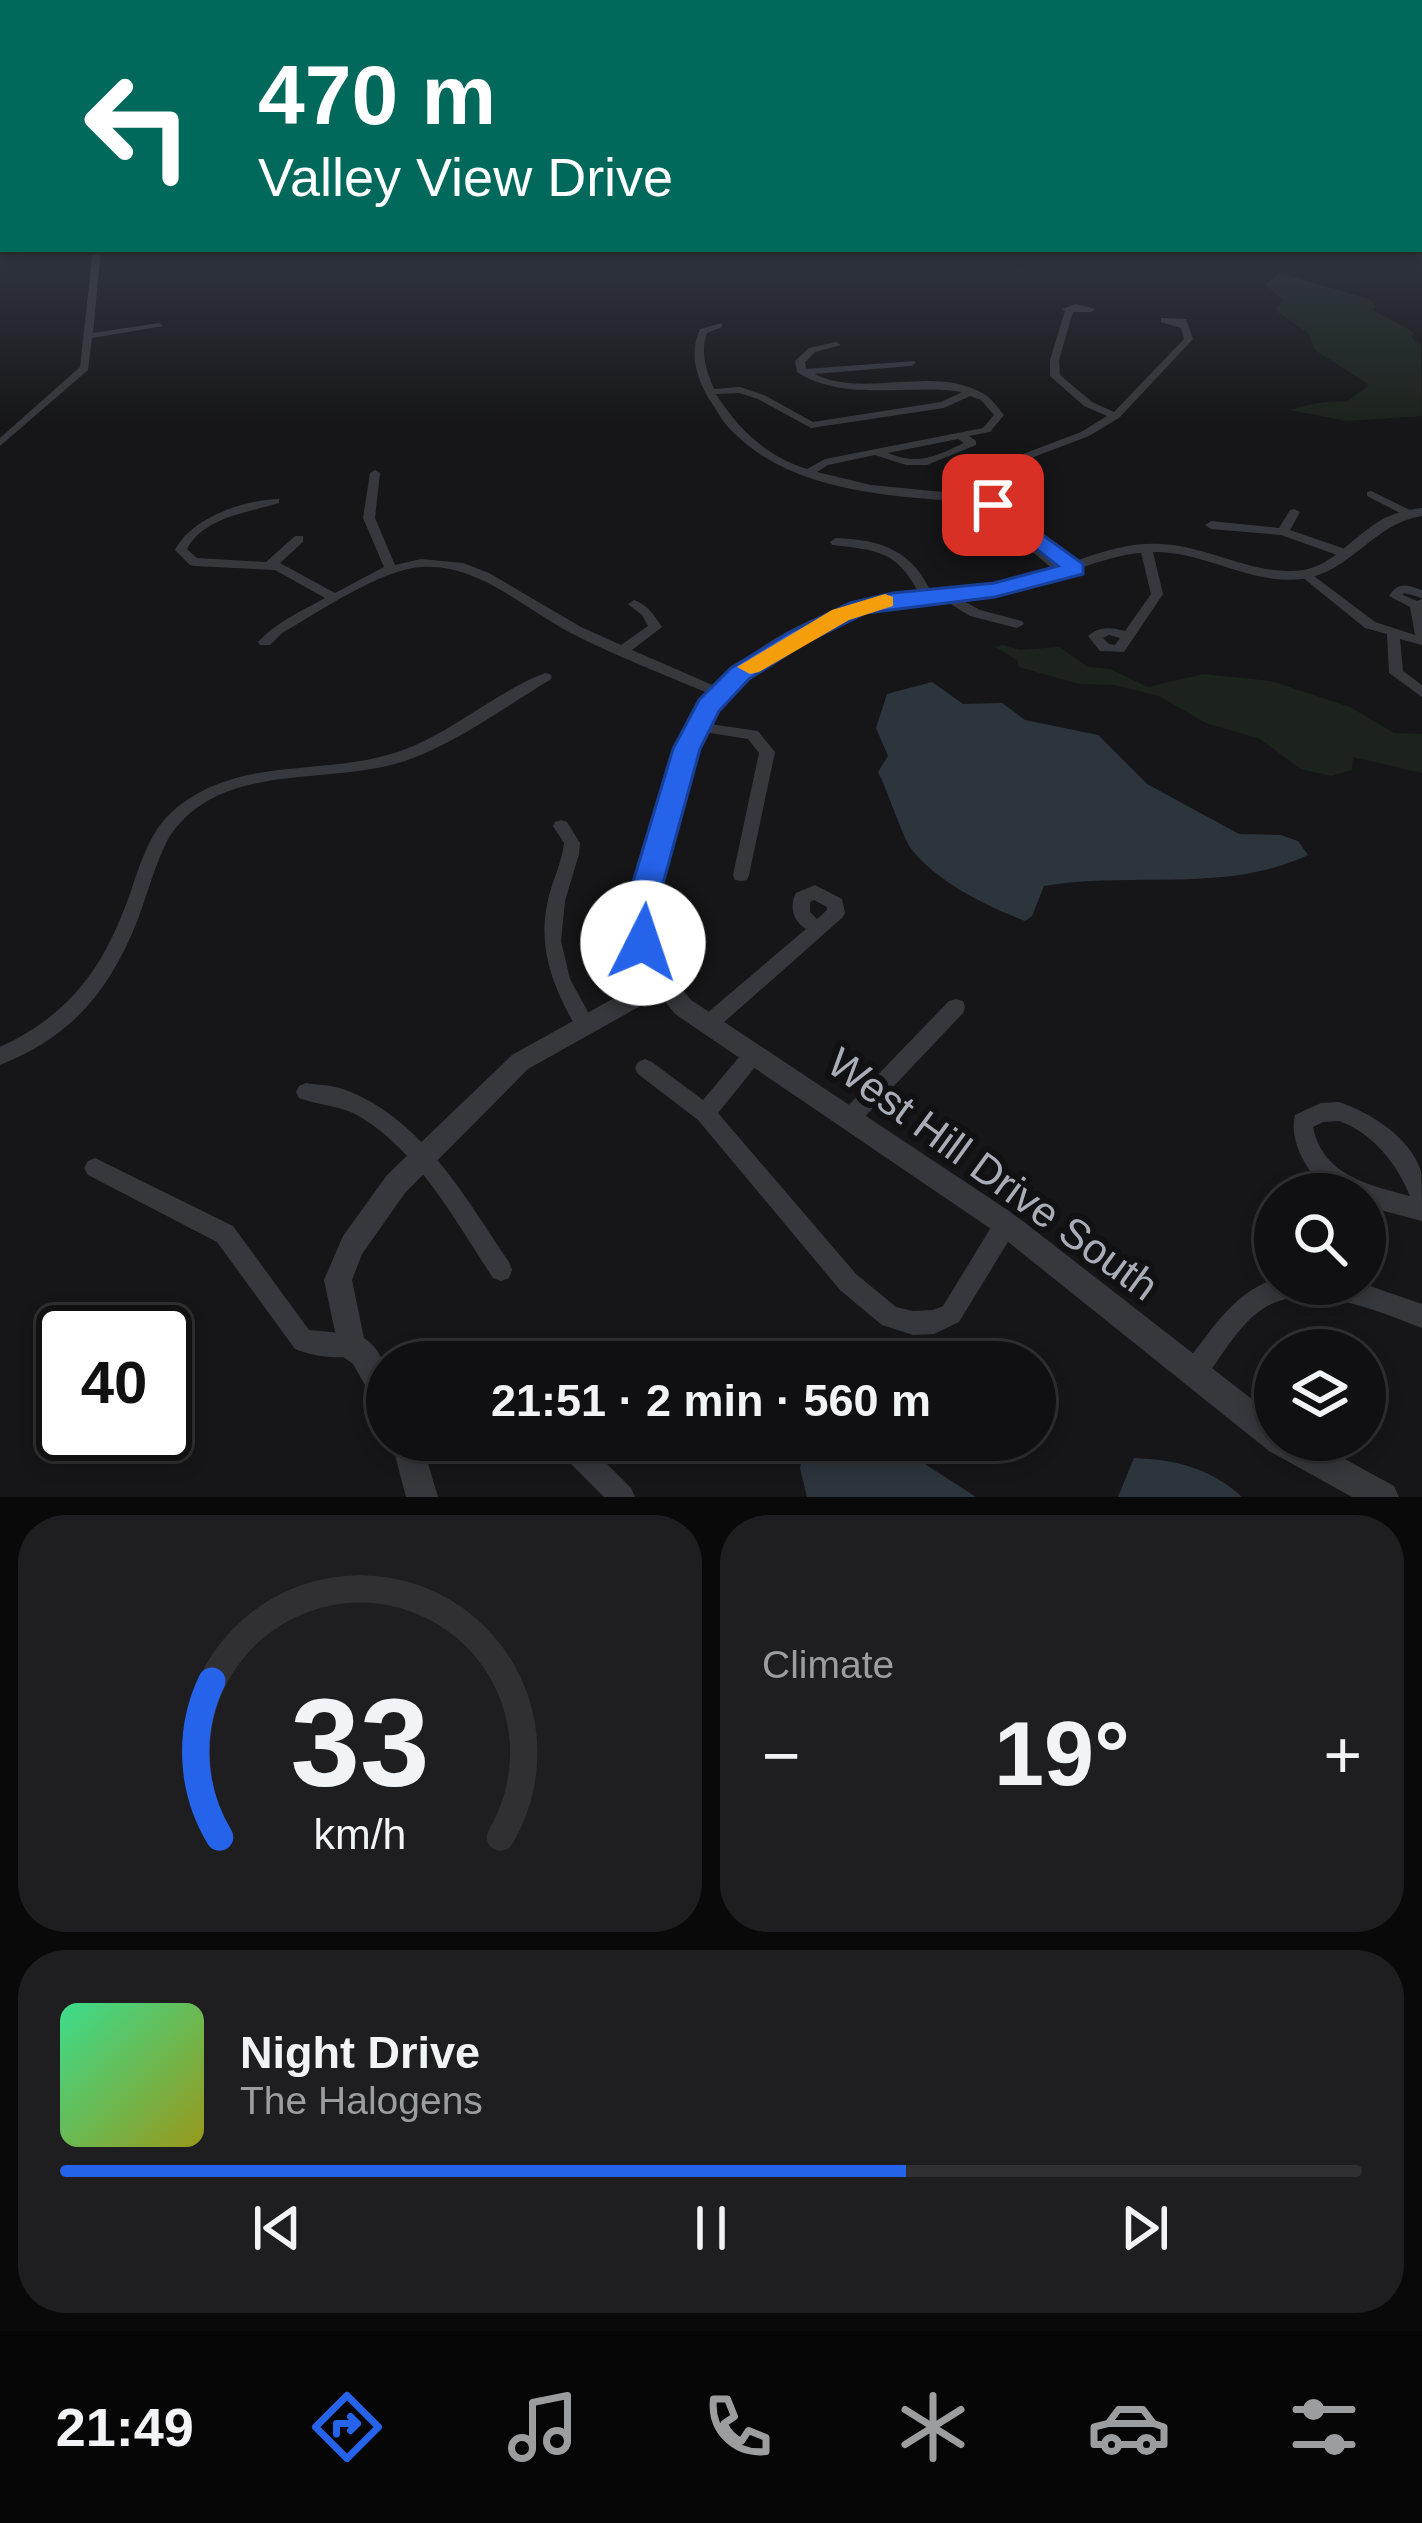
<!DOCTYPE html>
<meta charset="utf-8">
<style>
body{margin:0;font-family:Arial,sans-serif;background:#1e1e20;color:#f1f3f6;height:100vh;display:flex;flex-direction:column;font-size:45px;white-space:nowrap}
*{box-sizing:border-box;margin:0}
p{font-size:39px;color:#9c9d9f}
.icon{flex:none;width:66px;height:66px;fill:none;stroke:currentColor;stroke-width:2;stroke-linecap:round;stroke-linejoin:round}
.map{position:relative;height:1497px;overflow:hidden}
.drawer{display:flex;flex-direction:column;gap:18px;padding:18px;background:#09090a;flex:1}
.drawer>*{flex:none}
.hud{position:absolute;left:0px;top:0px;width:1422px;height:252px;box-shadow:0 6px 18px #0003,0 0 0 3px #303032;background:#00695c;color:#fff;overflow:hidden}
.controls{position:absolute;left:1254px;top:1173px;display:grid;gap:24px}
.controls a{display:grid;place-items:center;width:132px;height:132px;border-radius:50%;background:#101012;box-shadow:0 6px 18px #0003,0 0 0 3px #303032;font-size:60px}
.speed{position:absolute;left:36px;top:1305px;display:flex;gap:24px;font-size:60px;font-weight:700;text-align:center}
.speed>*{display:grid;place-content:center;width:156px;height:156px;border-radius:50%;background:#101012;box-shadow:0 6px 18px #0003,0 0 0 3px #303032;line-height:1}
.speed .limit{border:6px solid #111;border-radius:18px;background:#fff;color:#111}
.pin{position:absolute;display:grid;place-items:center;width:102px;height:102px;color:#fff;margin:-51px;border-radius:24px;box-shadow:0 6px 18px #0006}
.me{position:absolute;width:132px;margin:-66px;rotate:4deg;stroke-linejoin:round;filter:drop-shadow(0 0 9px #0008)}
.turn{display:flex;align-items:center;gap:42px;height:252px;padding:0 60px;font-size:54px}
.turn .icon{width:156px;height:156px;stroke-width:2.5}
.turn b{display:block;font-size:84px;line-height:102px}
.big{font-size:90px;font-weight:800;line-height:1.1}
.drawer .card{flex:1;display:flex;flex-direction:column;justify-content:center;gap:18px;min-width:0;padding:0 42px;border-radius:48px;background:#1e1e20}
.drawer .dial{align-items:center;gap:0}
.dial svg{height:312px;overflow:visible;fill:none;stroke:#303032;stroke-width:7;stroke-linecap:round;text-anchor:middle}
.dial text{fill:#f1f3f6;stroke:none}
.song{display:flex;align-items:center;gap:36px}
.cover{width:144px;height:144px;border-radius:18px;background:linear-gradient(135deg,hsl(150 70% 55%),hsl(60 70% 35%))}
.played{height:12px;border-radius:6px;background:linear-gradient(90deg,#2563eb 65%,#303032 65%)}
.keys{display:flex;justify-content:space-around;direction:ltr}
.heat{display:flex;justify-content:space-between;align-items:center;font-size:66px;direction:ltr}
.drawer .tiles{flex:1;display:grid;gap:18px;grid-template-columns:1fr 1fr}
.card:last-child{grid-column:span 2}
.trip{position:absolute;left:366px;top:1341px;width:690px;height:120px;border-radius:60px;background:#101012;box-shadow:0 6px 18px #0003,0 0 0 3px #303032;font-weight:800;line-height:120px;text-align:center}
.dock{display:flex;height:192px;justify-content:space-around;align-items:center;background:#060607;color:#9c9d9f}
.dock .icon{width:84px;height:84px}
.dock .selected{color:#2563eb}
.dock b{font-size:54px;color:#f1f3f6}
.map>svg:first-child{display:block}
</style>
<div class="map">
<svg width="1422" height="1497" viewBox="0 0 1422 1497">
<rect width="100%" height="100%" fill="#161618"/>
<g fill="#1c231d">
<path d="M1279,273L1369,299L1375,306L1373,310L1413,332L1412,338L1421,345L1422,416L1346,421L1290,410C1308,405 1325,400 1347,402L1369,385L1315,350L1308,333L1279,313L1276,309L1282,300L1266,285Z"/>
<path d="M1003,645L1020,650L1059,647L1088,667L1110,669L1148,687L1203,674L1271,681L1350,707L1394,733L1422,734V773L1353,757L1352,770L1331,776L1301,769L1260,739L1206,723L1159,696L1114,685L1079,684L1019,667L1017,660L995,647Z"/>
</g>
<g fill="#2c353c">
<path d="M932,682L963,704L1002,703L1025,720L1098,735L1147,784L1239,834L1281,835L1298,841L1308,855C1226,894 1132,871 1044,886L1032,916L1025,921C986,906 939,883 912,850C903,839 888,791 878,772L888,756L876,728L887,694Z"/>
<path d="M806,1440H888L976,1497H807L800,1468Z"/>
<path d="M1134,1458C1177,1460 1210,1468 1242,1497H1118Z"/>
</g>
<g fill="none" stroke-linecap="round" stroke-linejoin="round">
<g fill="#37383d" fill-rule="evenodd">
<path d="M93,249H101L93,333L159,323L163,326L92,338L88,370L0,446V438L80,367Z"/>
<path d="M1076,304L1095,309L1091,312H1073L1059,360L1060,375L1092,402L1114,412L1184,339L1181,328L1161,322V318L1186,319L1193,339L1119,418L1089,436L1010,466L996,480L995,499L1015,521L1081,569L1075,573L1069,571L1068,575H1060L980,508L978,506L981,503C897,496 792,495 730,429C722,421 716,409 709,399C696,377 689,353 700,329L722,323V327L707,333C700,353 706,369 714,389L740,387L764,395L813,422L941,402L962,392C908,383 845,403 797,372L795,361L809,348L836,342L841,345L815,352L805,362L806,369L914,361L916,363L911,366L814,374C866,399 933,364 984,394C992,399 998,408 1004,415L990,432L969,436L976,441V445L927,465H906L875,455L828,465L817,472L871,485L984,496L985,479L1002,462L1081,432L1107,416L1084,406L1050,376V360L1065,311L1062,309ZM739,393L758,399L811,428L944,408L970,396L981,400L994,415L983,428L825,459L807,469C766,456 739,430 716,394ZM958,439L964,443C935,456 920,466 888,453Z"/>
<path d="M375,470L380,473L375,518L395,565L421,559L463,563L489,573L581,627L621,645L648,626L642,615L628,604L634,600C648,605 654,615 662,627L632,650L724,690L726,693L719,698L714,696C667,675 617,657 571,633C523,608 479,564 422,567C381,569 319,612 282,633L270,645H260L258,642C276,622 302,611 325,598L275,570L194,566L190,565L175,550C192,517 244,500 279,499V503C247,513 204,517 187,549L197,558L266,562L295,536H303V542L280,563L335,593L384,567L363,518L370,473Z"/>
<path d="M1371,491L1410,510L1412,512L1406,515L1402,514L1367,496V492Z"/>
<path d="M1294,509L1300,512L1290,530L1348,550V556H1340L1281,535L1211,529L1205,525L1211,521L1279,528L1290,510Z"/>
<path d="M836,538C884,540 913,551 933,596L932,599H922C898,551 882,551 832,545L830,542Z"/>
<path d="M1146,544L1152,548L1163,594L1124,652L1100,651L1088,636C1099,626 1111,627 1125,631L1151,594L1140,548ZM1109,635L1120,638L1115,645L1109,644L1103,638Z"/>
<path d="M1306,570L1375,622L1415,635L1410,607L1389,596C1399,581 1406,585 1422,590V598L1404,593L1403,595L1417,601L1422,599V645L1400,639L1403,671L1422,685V697L1389,673L1387,634L1365,628L1302,577L1300,574Z"/>
<path d="M946,591L980,610L1022,621L1024,624L1017,628L970,616L941,598V592Z"/>
<path d="M545,673L550,674L552,677L550,680C503,708 457,743 405,761C327,787 219,759 168,839C155,865 148,892 138,919C110,990 73,1036 0,1065V1047C73,1013 105,965 131,891C141,862 150,831 173,811C235,756 318,776 391,754C448,737 491,694 545,673Z"/>
<path d="M696,722L758,731L775,752L749,875L747,880L741,881L735,880L733,875L759,753L748,739L691,730L689,727L691,724Z"/>
<path d="M561,820L567,822L580,843L579,854L565,901L561,941L570,979L594,1023L591,1029L584,1031L577,1029C553,987 537,948 548,900C552,881 562,863 564,843L553,826L555,822Z"/>
<path d="M815,885L842,899L845,913L842,918L714,1031L707,1033L700,1031L697,1025L700,1019L806,929C793,921 789,907 796,893ZM814,900L827,907V910L817,919L810,912V902Z"/>
<path d="M956,999L963,1001L965,1007L963,1013L856,1126L849,1129L842,1126L839,1119L842,1112L949,1001Z"/>
<path d="M753,1046L760,1049L763,1055L760,1061L718,1113L856,1274L896,1307L913,1311L933,1310L943,1306L998,1216L1006,1213L1014,1216L1017,1224L1014,1232L959,1322L934,1334L913,1335L882,1325L840,1290L698,1120L638,1074L635,1068L638,1062L645,1059L652,1062L703,1100L746,1049Z"/>
<path d="M306,1083C318,1085 331,1085 343,1089C421,1117 465,1197 509,1262L512,1270L509,1278L501,1281L493,1278C456,1222 420,1154 362,1118C342,1105 320,1106 299,1098L296,1092L299,1086Z"/>
<path d="M1339,1102C1371,1113 1410,1137 1421,1171C1422,1185 1422,1206 1422,1221L1365,1206V1194C1355,1194 1343,1196 1335,1192C1309,1180 1288,1141 1295,1115L1321,1103ZM1339,1121C1373,1133 1397,1164 1410,1196C1369,1185 1323,1176 1313,1127L1323,1122Z"/>
<path d="M95,1158L233,1226L309,1330L352,1334L360,1338L364,1346L360,1354C343,1361 312,1356 295,1349L217,1242L88,1175L84,1168L88,1161Z"/>
<path d="M1275,1279V1284H1364L1422,1304V1328C1378,1311 1304,1279 1261,1310C1236,1328 1220,1359 1202,1383L1193,1386L1184,1383L1181,1374L1184,1365C1211,1332 1232,1293 1275,1279Z"/>
<path d="M552,1440H583L631,1488L635,1497H604L556,1449Z"/>
</g>
<g fill="#37383d" fill-rule="evenodd">
<path d="M3,239V245L0,246V240Z"/>
<path d="M1422,508V516C1374,523 1351,572 1303,579C1253,585 1208,554 1160,552C1108,550 1060,580 1010,591C971,600 931,597 892,605C821,618 741,661 705,726C689,755 683,789 674,821C653,897 636,934 691,1000L1015,1215L1275,1417V1440H1310L1394,1486L1399,1497H1352L1269,1451L997,1233L675,1014L660,995L528,1069L405,1193L362,1254L352,1280L364,1338C390,1356 387,1382 387,1411L377,1406L353,1364L342,1356L338,1346L324,1280L343,1236L387,1175L512,1055L650,978C617,920 643,863 660,804C667,778 674,750 687,727C728,653 814,608 895,595C934,588 974,590 1012,582C1062,570 1109,541 1161,544C1209,546 1255,577 1304,570C1331,565 1350,541 1372,526C1387,515 1403,510 1422,508Z"/>
<path d="M391,1440H421L438,1497H406Z"/>
</g>
</g>
<linearGradient id="sky" x2="0" y2="1"><stop stop-color="#0c0c0d"/><stop offset="0.5" stop-color="#363c48"/><stop offset="1" stop-color="#363c48" stop-opacity="0"/></linearGradient>
<rect width="1422" height="424" fill="url(#sky)"/>
<path fill="#2563eb" stroke="#184099" stroke-width="3" d="M993,499L1083,564V574L995,597L866,613L805,643L749,679L719,711L700,749L658,902L659,943L654,952L643,956L631,952L627,943V902L673,749L699,700L731,668L788,633L850,603L893,593L994,583L1058,566L986,509V500Z"/>
<path fill="#f59e0b" d="M885,594L893,597V606L849,620L759,672L750,674L737,667L832,610Z"/>
<g text-anchor="middle" dominant-baseline="central" stroke-width="12" stroke-linejoin="round" paint-order="stroke">
<g font-size="42" fill="#a8adb8" stroke="#111113">
<text transform="translate(993 1174) rotate(36)">West Hill Drive South</text>
</g>
</g>
</svg>
<div class="controls">
<a><svg class="icon" aria-label="search" viewBox="0 0 24 24"><circle cx="10" cy="10" r="6"/><path d="M15 15l6 6"/></svg></a>
<a><svg class="icon" aria-label="layers" viewBox="0 0 24 24"><path d="M12 4l9 5-9 5-9-5zM3 14l9 5 9-5"/></svg></a>
</div>
<div class="speed"><div class="limit">40</div></div>
<div class="pin" style="left:993px;top:505px;background:#d93025"><svg class="icon" aria-label="arrive" viewBox="0 0 24 24"><path d="M6 21V4h12l-3 4 3 4H6"/></svg></div>
<svg class="me" style="left:643px;top:943px" viewBox="-20 -20 40 40"><circle r="19" fill="#fff"/><path d="M0-13L10 11 0 6-10 11z" fill="#2563eb"/></svg>
<div class="trip">21:51 · 2 min · 560 m</div>
<div class="hud">
<div class="turn"><svg class="icon" aria-label="left" viewBox="0 0 24 24"><path d="M17 20v-9H6M10 6l-5 5 5 5"/></svg><div><b>470 m</b>Valley View Drive</div></div>
</div>
</div>
<section class="drawer">
<div class="tiles">
<div class="card dial"><svg viewBox="0 0 100 80">
<path d="M14 69A42 42 0 1 1 86 69"/>
<path d="M14 69A42 42 0 0 1 12 29" stroke="#2563eb"/>
<text x="50" y="56" font-size="32" font-weight="700">33</text>
<text x="50" y="72" font-size="11">km/h</text>
</svg></div>
<div class="card"><p>Climate</p>
<div class="heat"><a>−</a><b class="big">19°</b><a>+</a></div>
</div>
<div class="card">
<div class="song"><i class="cover"></i><div><b>Night Drive</b><p>The Halogens</p></div></div>
<div class="played"></div>
<div class="keys"><svg class="icon" aria-label="previous" viewBox="0 0 24 24"><path d="M18 5L8 12l10 7zM5 5v14"/></svg><svg class="icon" aria-label="pause" viewBox="0 0 24 24"><path d="M8 5v14M16 5v14"/></svg><svg class="icon" aria-label="next" viewBox="0 0 24 24"><path d="M6 5l10 7-10 7zM19 5v14"/></svg></div>
</div>
</div>
</section>
<nav class="dock">
<b>21:49</b>
<svg class="icon selected" aria-label="directions" viewBox="0 0 24 24"><path d="M12 3l9 9-9 9-9-9zM9 14v-3h6M13 9l2 2-2 2"/></svg>
<svg class="icon" aria-label="music" viewBox="0 0 24 24"><path d="M9 18V5l10-2v13"/><circle cx="6" cy="18" r="3"/><circle cx="16" cy="16" r="3"/></svg>
<svg class="icon" aria-label="phone" viewBox="0 0 24 24"><path d="M5 4h4l2 5-3 2q2 4 5 5l2-3 5 2v4C11 20 4 13 5 4z"/></svg>
<svg class="icon" aria-label="climate" viewBox="0 0 24 24"><path d="M12 3v18M4 7l16 10M4 17L20 7"/></svg>
<svg class="icon" aria-label="car" viewBox="0 0 24 24"><path d="M5 17H2v-5l4-1 3-4h7l3 4 3 1v5h-3M9 17h6M6 11h13"/><circle cx="7" cy="17" r="2"/><circle cx="17" cy="17" r="2"/></svg>
<svg class="icon" aria-label="filters" viewBox="0 0 24 24"><path d="M4 7h16M4 17h16"/><circle cx="9" cy="7" r="2"/><circle cx="15" cy="17" r="2"/></svg>
</nav>
